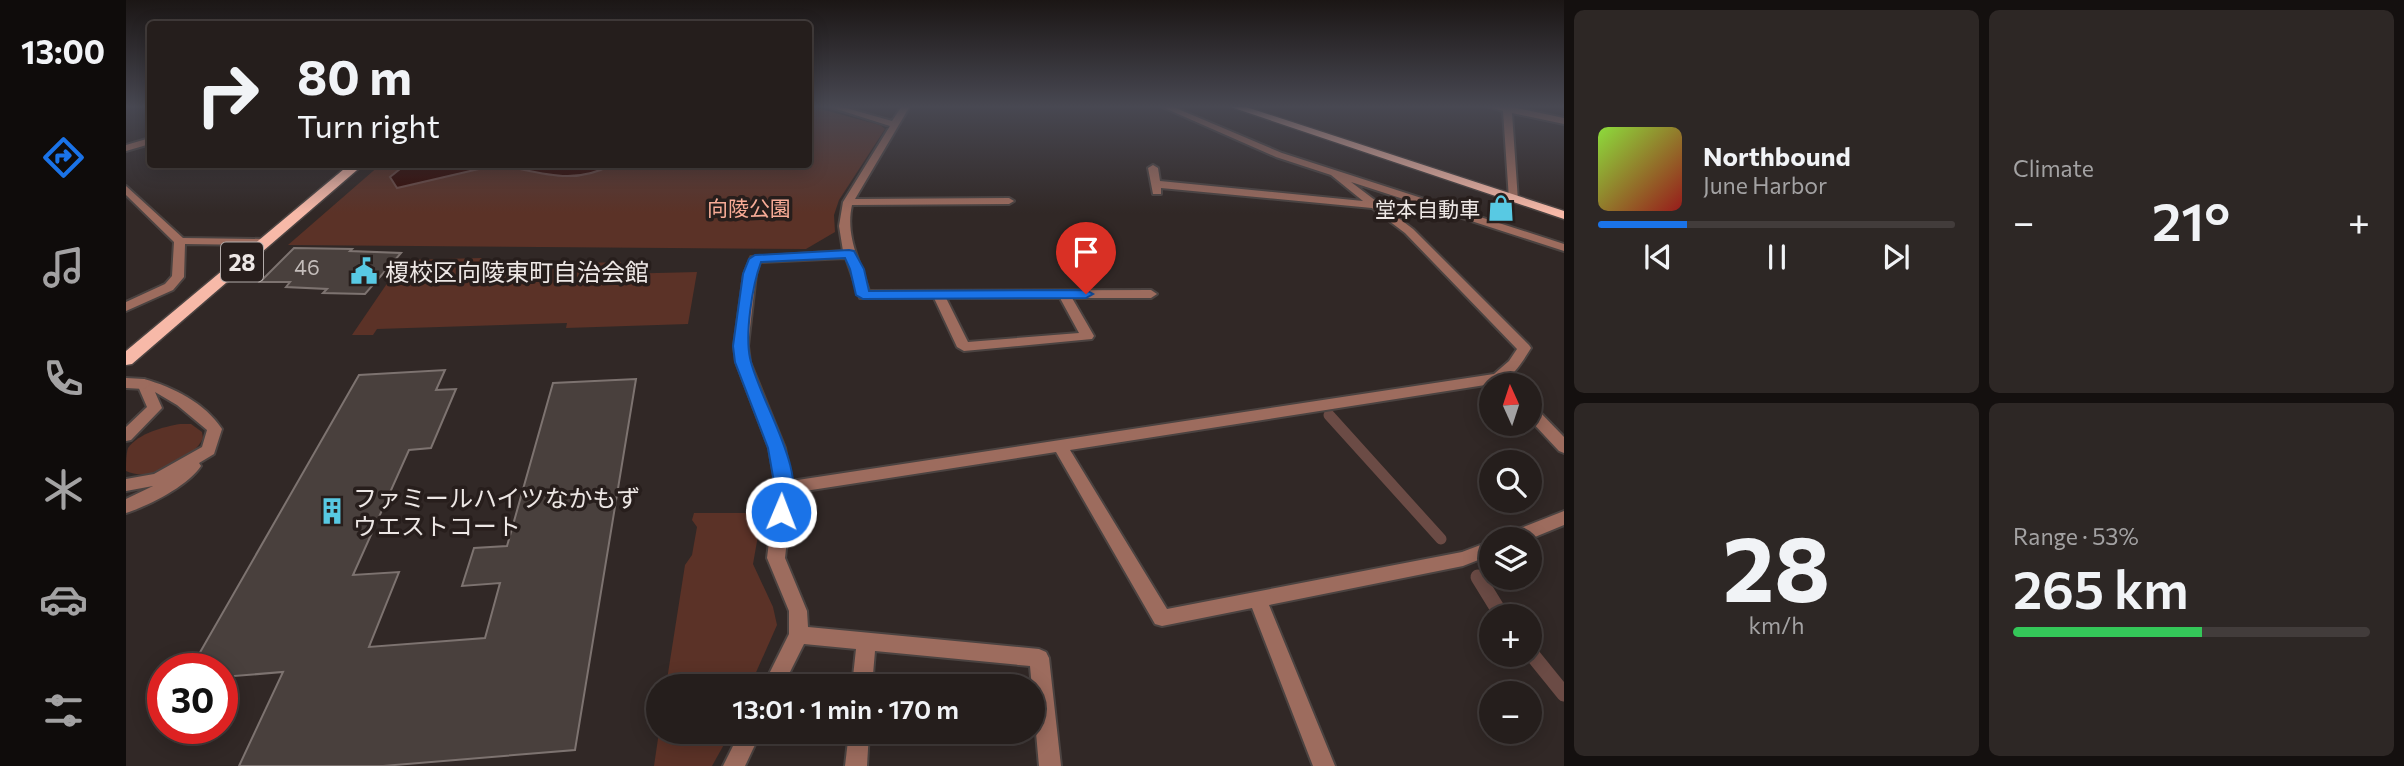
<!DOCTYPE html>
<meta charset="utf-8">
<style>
body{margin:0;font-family:Commissioner,"Noto Sans JP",sans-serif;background:#2d2725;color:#f1f3f6;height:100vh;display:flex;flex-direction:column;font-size:26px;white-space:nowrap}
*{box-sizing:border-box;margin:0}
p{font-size:23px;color:#a3a2a3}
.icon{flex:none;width:38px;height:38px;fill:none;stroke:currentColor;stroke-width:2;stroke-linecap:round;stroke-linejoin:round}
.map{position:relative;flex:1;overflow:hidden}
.details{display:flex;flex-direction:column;gap:10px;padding:10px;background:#14100f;width:840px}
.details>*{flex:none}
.banner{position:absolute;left:21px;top:21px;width:665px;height:147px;border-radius:7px;box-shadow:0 4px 18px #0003,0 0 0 2px #423c3b;background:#251e1c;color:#f1f3f6;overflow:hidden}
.needle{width:46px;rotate:357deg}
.buttons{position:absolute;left:1353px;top:373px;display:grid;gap:14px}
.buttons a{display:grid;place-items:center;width:63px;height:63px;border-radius:50%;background:#251e1c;box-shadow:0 4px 18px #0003,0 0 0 2px #423c3b;font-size:35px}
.speed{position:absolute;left:21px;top:653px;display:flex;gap:14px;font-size:35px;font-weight:700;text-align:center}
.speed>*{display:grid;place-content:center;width:91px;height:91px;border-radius:50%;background:#251e1c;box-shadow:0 4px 18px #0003,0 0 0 2px #423c3b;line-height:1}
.speed .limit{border:10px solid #d22;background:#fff;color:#111}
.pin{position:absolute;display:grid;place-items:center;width:60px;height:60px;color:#fff;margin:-72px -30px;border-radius:50% 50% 50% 0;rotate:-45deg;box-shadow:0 0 7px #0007}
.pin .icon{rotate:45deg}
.me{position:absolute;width:77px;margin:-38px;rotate:1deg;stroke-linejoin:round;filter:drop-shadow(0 0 5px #0008)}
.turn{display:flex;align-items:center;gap:24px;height:147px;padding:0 35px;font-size:32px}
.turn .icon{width:91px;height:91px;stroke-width:2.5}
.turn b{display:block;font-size:49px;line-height:60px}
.big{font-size:52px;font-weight:600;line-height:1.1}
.details .widget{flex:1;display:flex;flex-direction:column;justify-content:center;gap:10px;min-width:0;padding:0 24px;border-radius:10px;background:#2d2725}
.details .dial{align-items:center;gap:0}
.dial b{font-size:91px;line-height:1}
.song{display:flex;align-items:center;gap:21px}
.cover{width:84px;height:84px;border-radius:10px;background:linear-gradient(135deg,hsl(90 70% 55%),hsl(0 70% 35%))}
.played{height:7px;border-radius:4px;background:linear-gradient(90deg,#1a73e8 25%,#423c3b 25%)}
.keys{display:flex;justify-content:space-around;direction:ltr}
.heat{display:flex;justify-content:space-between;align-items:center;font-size:38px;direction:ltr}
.charge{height:10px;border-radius:5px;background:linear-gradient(90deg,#34c759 53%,#423c3b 0)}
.details .tiles{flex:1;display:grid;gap:10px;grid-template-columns:repeat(2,1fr)}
.trip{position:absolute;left:520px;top:674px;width:399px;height:70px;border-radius:35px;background:#251e1c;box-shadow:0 4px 18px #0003,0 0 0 2px #423c3b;font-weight:600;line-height:70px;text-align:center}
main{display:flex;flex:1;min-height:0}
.dock{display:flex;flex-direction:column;width:126px;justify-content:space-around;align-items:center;background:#0f0c0b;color:#a3a2a3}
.dock .icon{width:49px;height:49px}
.dock .on{color:#1a73e8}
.dock b{font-size:32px;color:#f1f3f6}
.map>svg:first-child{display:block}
</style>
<main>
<nav class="dock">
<b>13:00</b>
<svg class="icon on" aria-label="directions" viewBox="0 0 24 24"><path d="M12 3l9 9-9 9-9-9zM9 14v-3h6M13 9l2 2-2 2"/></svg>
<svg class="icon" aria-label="music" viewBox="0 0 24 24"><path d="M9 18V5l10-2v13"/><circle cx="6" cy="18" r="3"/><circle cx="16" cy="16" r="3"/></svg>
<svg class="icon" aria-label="phone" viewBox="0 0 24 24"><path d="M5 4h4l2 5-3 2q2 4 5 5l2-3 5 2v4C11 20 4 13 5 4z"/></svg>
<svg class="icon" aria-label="climate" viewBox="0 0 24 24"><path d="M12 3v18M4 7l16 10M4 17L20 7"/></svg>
<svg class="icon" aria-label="car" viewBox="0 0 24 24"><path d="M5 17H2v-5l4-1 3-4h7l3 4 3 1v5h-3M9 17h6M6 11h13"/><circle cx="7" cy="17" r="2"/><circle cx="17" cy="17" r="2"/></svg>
<svg class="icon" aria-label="filters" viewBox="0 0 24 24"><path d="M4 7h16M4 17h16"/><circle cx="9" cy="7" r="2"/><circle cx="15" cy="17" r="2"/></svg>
</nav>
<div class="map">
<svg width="1438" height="766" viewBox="0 0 1438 766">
<rect width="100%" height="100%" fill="#312826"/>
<g fill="#5b3227">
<path d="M683,106L754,125L759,129L713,200L708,215L709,232L680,249L162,245L254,165L682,164Z"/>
<path d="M356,258L350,270L384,269L387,265L495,262L492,274L571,272L562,324L440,328L441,323L251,329L247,335H226L277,260Z"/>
<path d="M54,424H65L76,432L77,438C66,461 25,483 0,471C0,464 0,454 2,448C13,433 37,427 54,424Z"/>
<path d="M568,513H636L627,564L647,607L651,625L624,686H540L559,565L566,555L571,527L566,520Z"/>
<path d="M533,732H605L586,766H528Z"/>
</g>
<g fill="#330801" stroke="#6b4b45" stroke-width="2">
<path d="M279,165V164L370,165L271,188L264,177Z"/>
<path d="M374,165L485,164V165C447,186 414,172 374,165Z"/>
</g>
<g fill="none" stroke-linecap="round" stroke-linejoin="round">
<path stroke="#6b4b45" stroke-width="11" d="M1203,415L1315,539"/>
<g stroke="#6b4b45" stroke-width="15">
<path d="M1352,577L1376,616"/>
<path d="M1404,652L1438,694"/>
</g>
</g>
<g fill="#49403d" stroke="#7d7370" stroke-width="2">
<path d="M168,248L226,249L224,251L275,253L239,294L197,293L201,289L160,287L164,282H134Z"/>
<path d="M319,370L310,390L330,389L305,448L283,450L227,575L273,572L243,647L359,638L374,583L336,586L348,548L381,546L427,383L510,379L449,750L257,766H113L157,672L96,677V668H65L233,375Z"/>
</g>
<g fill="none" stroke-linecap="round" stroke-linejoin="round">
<defs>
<g id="minor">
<path d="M701,106H713L766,121L776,106H784L729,199L883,198L888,201L883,204L726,205C719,236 734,262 743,291L1025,290L1031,294L1025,298H946L968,336L966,339L838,351L831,347L808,298H734L720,258L634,262L630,274L622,346L624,362L659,448L665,481L1368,374L1383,361L1391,349L1279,233L1246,208L1035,188V194H1027L1022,168L1027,165L1032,168L1034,181L1237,201L1205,175L1150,157L1034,106H1045L1156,153L1438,244V251L1225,182L1287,229L1403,345L1405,348C1396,362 1388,377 1372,383L944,450L1041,609L1336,552L1365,541V555L1337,566L1143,605L1209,766H1187L1126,608L1036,626L1029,624L930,452L666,493L659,558L681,611L682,627L913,649L920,652L923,658L935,766H913L904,666L749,651L746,686H726L730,649L678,644L657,686H637L663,634V611L641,558L650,488L643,448L610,362L608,346L618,274L625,257L717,251L713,226L717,202L764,126ZM820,298H934L953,333L842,342Z"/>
<path d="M1360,106H1381L1438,118V124L1386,113L1392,201H1384L1383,199L1377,111Z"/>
<path d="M24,138V144L0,151V145Z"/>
<path d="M0,186L57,238L139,239L145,242L139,245L59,244L58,277L47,290L0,311V302L39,284L46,276L48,242L0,195Z"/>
<path d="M18,379C47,387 79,403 96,429L88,454L73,463L75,466C62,486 22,506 0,513V499L27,486L0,491V479L28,474L76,447L81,430L51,405L29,392L36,408L5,440L0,441V427L21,407L11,384Z"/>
<path d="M1404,406L1409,407L1438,437V453L1433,451L1404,420Z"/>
<path d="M1438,511V525L1404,539H1377L1380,534Z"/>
<path d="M614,732H635L619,766H597Z"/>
<path d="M723,732H743L741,766H719Z"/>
</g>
<path id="tertiary" d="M0,378L18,379L25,384L18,389L0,388Z"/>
<g id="primary">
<path d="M1102,106H1117L1438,211V219Z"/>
<path d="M224,164H238L6,364L0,365V351Z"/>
</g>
</defs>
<use href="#minor" stroke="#4b4341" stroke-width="4"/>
<use href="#tertiary" stroke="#4b4341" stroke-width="4"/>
<use href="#primary" stroke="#4b4341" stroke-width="3"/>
<use href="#minor" fill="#9d6c5e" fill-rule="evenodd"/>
<use href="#tertiary" fill="#9d6c5e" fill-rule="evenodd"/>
<use href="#primary" fill="#f7b9a8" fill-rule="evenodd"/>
</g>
<linearGradient id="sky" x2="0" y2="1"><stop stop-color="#1b1615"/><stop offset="0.5" stop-color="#484852"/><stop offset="1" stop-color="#484852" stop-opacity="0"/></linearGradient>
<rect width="1438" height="213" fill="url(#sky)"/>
<path fill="#1a73e8" stroke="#114b97" stroke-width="2" d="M723,250L728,251L738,269L743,291L960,290L967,294L960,298L737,299L730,295L724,269L719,258L635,262C626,286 619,334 624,358C633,401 685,473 662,517L655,519L649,517L646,512L649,488L642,448L609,362L607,346L617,274L623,259L629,255Z"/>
<defs>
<symbol id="shop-bare" viewBox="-9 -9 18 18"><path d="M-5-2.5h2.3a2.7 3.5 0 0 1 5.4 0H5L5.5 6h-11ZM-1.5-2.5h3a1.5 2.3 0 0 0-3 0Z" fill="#58c9e3" stroke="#271e1c" stroke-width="2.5" paint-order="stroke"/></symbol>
<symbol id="civic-bare" viewBox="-9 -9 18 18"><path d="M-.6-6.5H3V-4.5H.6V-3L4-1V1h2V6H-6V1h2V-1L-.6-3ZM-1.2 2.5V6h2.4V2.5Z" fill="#58c9e3" stroke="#271e1c" stroke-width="2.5" paint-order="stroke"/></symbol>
<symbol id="building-bare" viewBox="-9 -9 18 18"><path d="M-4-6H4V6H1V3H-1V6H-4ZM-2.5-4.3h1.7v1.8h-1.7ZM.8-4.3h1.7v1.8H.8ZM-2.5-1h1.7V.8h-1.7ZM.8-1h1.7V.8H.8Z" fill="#58c9e3" stroke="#271e1c" stroke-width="2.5" paint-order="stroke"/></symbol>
</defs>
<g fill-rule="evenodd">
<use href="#shop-bare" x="1356" y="189" width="38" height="38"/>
<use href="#civic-bare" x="219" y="252" width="38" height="38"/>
<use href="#building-bare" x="187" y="492" width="38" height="38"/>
</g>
<g text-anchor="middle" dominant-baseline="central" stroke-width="7" stroke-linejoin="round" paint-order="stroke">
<g font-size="21" fill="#f7ab96" stroke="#271e1c">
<text x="623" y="207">向陵公園</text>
</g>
<g font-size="21" fill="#ede7e5" stroke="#271e1c" text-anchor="end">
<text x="1354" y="208">堂本自動車</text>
</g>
<g font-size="21" fill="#c4bdbb">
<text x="181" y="266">46</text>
</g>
<rect fill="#271e1c" stroke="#b2aba9" stroke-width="2" x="95" y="242.5" width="42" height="39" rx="5"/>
<g font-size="23" font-weight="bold" fill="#ede7e5">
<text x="116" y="262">28</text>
</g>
<g font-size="24" fill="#ede7e5" stroke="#271e1c" text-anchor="start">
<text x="259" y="271">榎校区向陵東町自治会館</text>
<text x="227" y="497">ファミールハイツなかもず<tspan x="227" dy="28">ウエストコート</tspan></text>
</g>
</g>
</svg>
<div class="buttons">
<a><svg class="needle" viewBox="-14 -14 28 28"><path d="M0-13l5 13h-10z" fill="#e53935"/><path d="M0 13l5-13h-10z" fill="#a3a2a3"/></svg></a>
<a><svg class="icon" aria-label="search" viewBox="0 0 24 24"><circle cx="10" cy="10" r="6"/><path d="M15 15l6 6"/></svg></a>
<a><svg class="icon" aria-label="layers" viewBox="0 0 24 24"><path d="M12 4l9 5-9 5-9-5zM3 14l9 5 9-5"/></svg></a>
<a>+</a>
<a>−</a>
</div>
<div class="speed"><div class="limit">30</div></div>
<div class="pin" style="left:960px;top:294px;background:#d93025"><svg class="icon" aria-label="arrive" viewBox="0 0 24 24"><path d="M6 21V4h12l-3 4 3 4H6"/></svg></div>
<svg class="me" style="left:655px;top:512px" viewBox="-20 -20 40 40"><circle r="17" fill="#1a73e8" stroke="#fff" stroke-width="3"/><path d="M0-11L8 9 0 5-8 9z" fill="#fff"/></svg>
<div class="trip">13:01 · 1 min · 170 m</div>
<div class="banner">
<div class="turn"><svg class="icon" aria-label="right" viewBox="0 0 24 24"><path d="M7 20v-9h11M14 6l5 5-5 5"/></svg><div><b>80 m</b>Turn right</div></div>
</div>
</div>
<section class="details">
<div class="tiles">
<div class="widget">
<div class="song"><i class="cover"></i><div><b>Northbound</b><p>June Harbor</p></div></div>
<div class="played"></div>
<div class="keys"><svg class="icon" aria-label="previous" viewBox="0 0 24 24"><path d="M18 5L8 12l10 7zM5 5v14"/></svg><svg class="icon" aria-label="pause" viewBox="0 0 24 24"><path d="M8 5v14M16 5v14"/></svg><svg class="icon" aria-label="next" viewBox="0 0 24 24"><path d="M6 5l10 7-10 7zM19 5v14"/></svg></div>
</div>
<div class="widget"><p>Climate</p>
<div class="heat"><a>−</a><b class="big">21°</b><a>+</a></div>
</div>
<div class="widget dial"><b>28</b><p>km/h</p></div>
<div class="widget"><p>Range · 53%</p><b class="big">265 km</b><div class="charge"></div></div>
</div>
</section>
</main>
